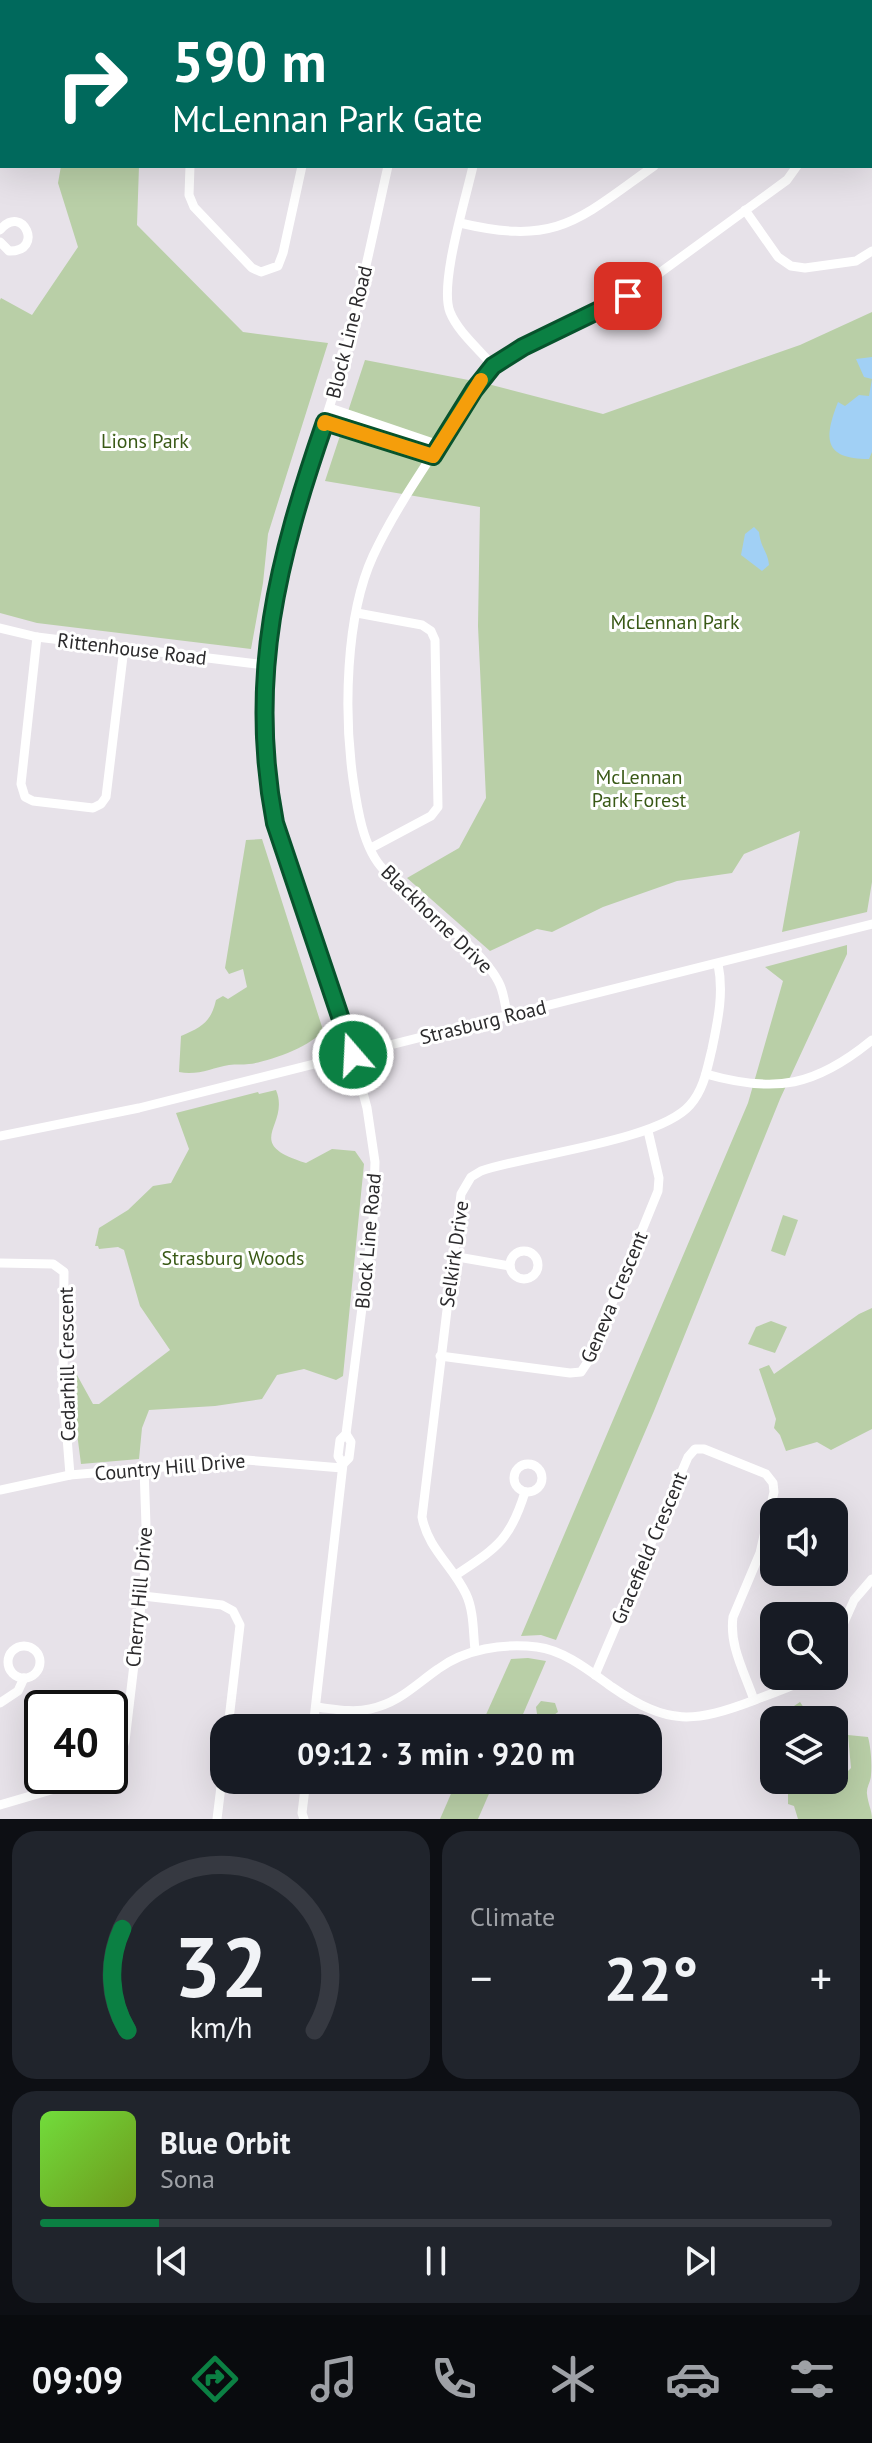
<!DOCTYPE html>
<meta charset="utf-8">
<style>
body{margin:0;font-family:"PT Sans",sans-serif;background:#20242c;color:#f1f3f6;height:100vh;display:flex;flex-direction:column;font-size:30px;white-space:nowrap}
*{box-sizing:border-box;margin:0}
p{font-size:26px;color:#9ea1a6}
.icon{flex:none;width:44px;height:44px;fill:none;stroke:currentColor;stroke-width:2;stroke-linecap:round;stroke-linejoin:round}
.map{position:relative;height:1819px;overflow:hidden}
.sheet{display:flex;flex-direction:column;gap:12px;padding:12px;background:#0d0f14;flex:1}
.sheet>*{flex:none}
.hud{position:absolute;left:0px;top:0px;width:872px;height:168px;box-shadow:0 8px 32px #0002;background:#00695c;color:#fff;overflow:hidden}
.tools{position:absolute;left:760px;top:1498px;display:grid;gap:16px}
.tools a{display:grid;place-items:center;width:88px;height:88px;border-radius:16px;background:#171b24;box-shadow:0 8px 32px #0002;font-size:40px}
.speed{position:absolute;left:24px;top:1690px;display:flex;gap:16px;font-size:40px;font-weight:700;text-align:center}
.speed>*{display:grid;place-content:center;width:104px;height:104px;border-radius:50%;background:#171b24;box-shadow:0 8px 32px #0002;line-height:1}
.speed .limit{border:4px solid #111;border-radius:12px;background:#fff;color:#111}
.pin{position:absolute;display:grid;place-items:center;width:68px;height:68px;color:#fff;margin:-34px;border-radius:16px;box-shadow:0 4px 12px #0006}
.me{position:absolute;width:88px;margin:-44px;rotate:341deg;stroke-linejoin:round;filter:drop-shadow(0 0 6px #0008)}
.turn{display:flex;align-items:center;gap:28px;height:168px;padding:0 40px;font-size:36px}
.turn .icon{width:104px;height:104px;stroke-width:2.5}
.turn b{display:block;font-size:56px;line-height:68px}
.big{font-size:60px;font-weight:700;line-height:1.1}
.sheet .widget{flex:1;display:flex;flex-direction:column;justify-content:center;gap:12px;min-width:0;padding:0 28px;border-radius:24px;background:#20242c}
.sheet .dial{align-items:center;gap:0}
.dial svg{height:208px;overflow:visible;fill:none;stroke:#363941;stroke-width:7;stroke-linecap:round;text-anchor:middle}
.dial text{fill:#f1f3f6;stroke:none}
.song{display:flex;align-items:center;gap:24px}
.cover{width:96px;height:96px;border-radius:12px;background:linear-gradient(135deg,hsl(100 70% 55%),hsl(80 70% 35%))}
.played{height:8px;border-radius:4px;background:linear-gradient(90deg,#0b8043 15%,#363941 15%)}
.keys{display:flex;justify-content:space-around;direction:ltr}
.heat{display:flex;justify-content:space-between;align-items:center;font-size:44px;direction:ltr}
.sheet .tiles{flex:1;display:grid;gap:12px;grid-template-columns:1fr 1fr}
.widget:last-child{grid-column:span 2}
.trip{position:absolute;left:210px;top:1714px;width:452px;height:80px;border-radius:24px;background:#171b24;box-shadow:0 8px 32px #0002;font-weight:700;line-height:80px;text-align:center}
.dock{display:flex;height:128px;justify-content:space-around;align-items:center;background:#090b0e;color:#9ea1a6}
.dock .icon{width:56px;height:56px}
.dock .selected{color:#0b8043}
.dock b{font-size:36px;color:#f1f3f6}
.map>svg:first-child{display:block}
</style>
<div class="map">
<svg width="872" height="1819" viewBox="0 0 872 1819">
<rect width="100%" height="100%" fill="#e7e2e9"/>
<g fill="#b9cfa7">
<path d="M61,166H139L137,225L243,332L328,343L268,534L263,583L251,649L37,623L0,613V300L1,298L32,315L78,247L58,183Z"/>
<path d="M872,312V882L867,912L782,932L800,831L744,854L732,873L677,881L603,907L552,932L537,929L490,951L407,878L459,848L486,798L478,626L480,507L325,481L365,360L484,383L603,414L800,345Z"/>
<path d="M262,839L323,1030C313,1046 268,1062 249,1064C242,1065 236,1064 229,1065C212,1068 197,1076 179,1072L181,1036C202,1027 211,1022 216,1000L223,996L228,999L247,987L243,969L229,974L225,968L246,840Z"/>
<path d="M847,945V954L780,1099L654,1411L556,1640L541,1635L521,1636L748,1103L783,981L765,967Z"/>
<path d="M276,1090C291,1126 240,1143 306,1163L332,1149L355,1151L364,1164L343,1376L336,1380L304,1369L277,1375L262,1399L215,1406L149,1410L142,1428L139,1459L81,1464L73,1402L72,1366L93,1404H99L170,1350L140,1306L124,1250L118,1247L99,1249L98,1246H95L99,1228L128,1210L153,1186L171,1183L189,1149L176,1113L258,1092L259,1094Z"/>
<path d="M783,1215L798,1220L785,1256L771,1251Z"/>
<path d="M872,1308V1429L831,1450L817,1442L786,1451L780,1435L774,1428L776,1419L759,1369L769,1365L774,1374L859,1314Z"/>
<path d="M771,1321L787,1327L775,1353L748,1344L756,1327Z"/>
<path d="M528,1658L546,1661L517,1728H480L511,1659Z"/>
<path d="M541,1701L555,1703L558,1712L554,1715L537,1714L536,1707Z"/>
<path d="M800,1702L812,1720H790L788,1710Z"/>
<path d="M848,1735L868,1737C871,1748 872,1764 871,1775C871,1782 866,1787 867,1794C868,1804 872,1810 872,1819H798L794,1806L788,1804V1780H834V1776L845,1774L851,1768Z"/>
<path d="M457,1780H495L478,1819H440Z"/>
</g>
<g fill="#a1d0f5">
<path d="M872,357V452L869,459C823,459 824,438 838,402L845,406L859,395L869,396L872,379L864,377L856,359Z"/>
<path d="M754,527L759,532C761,549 768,552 769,565L762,571L741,555L745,534Z"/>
</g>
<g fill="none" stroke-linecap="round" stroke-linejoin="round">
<g stroke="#fff" stroke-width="9">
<path d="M55,0L58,2"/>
<path d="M811,0V2"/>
<path d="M37,2L40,0"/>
<path d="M282,2L283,0"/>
<path d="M423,2L424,0"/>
<path d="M706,2V0"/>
<path d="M0,117L2,118"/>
<path d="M190,166L189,195L194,207L252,268L261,272L278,266L283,253L302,166"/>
<path d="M473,166C466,198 439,284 450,312C458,332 479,349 493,366"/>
<path d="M745,210L778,257L791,266L805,268L856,261L872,251"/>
<path d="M460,223C558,246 578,220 654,166"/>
<path d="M0,230C23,202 45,252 9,251L0,242"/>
<path d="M330,408L439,445"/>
<path d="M325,422L433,456"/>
<path d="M357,613L422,625L431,631L435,640L438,807L431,816L371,848"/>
<path d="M0,628L37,637L265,665"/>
<path d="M37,637L21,784L25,797L33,801L93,808L101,804L106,797L124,648"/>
<path d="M507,1014C505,1005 504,994 500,985C483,947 414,902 384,870C363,849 357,807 353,779C344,714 345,617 373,556C400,498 441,445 474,390L500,360L628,296L787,180L797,166"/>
<path d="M706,1074C776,1094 816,1086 872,1040"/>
<path d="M0,1136L139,1108L872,924"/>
<circle cx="524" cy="1265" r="14"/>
<path d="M452,1256L510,1266"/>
<path d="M0,1263L53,1264L64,1272L63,1387L70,1475"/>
<path d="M440,1356L570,1373L581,1372L589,1360L658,1191L659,1178L648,1131"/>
<path d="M343,1464L349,1458L351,1442L346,1434"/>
<circle cx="528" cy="1478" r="14"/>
<path d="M0,1490L70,1475L246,1460L342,1468"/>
<path d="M456,1575C496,1548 510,1541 525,1492"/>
<path d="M143,1596L222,1605L233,1611L240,1625L228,1728"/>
<path d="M834,1645L854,1600L872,1579"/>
<circle cx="24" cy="1662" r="16"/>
<path d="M475,1650C473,1632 474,1611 466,1594C453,1566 428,1549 422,1517L461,1194L471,1177L481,1171C531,1154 659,1141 690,1105C704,1089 707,1069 712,1049C718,1020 724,993 718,964"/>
<path d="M595,1675L688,1457L695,1449H704L766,1474L773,1483L774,1492L760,1553L733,1617C729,1646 745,1673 754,1700"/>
<path d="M0,1703L18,1691L24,1678"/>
<path d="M316,1707C334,1709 352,1713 370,1709C399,1703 415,1685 438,1669C465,1649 503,1643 537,1647C564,1650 591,1672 612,1687C668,1726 694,1723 755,1700C774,1692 794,1687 812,1676"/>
<path d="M313,1728L343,1464L338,1456L340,1440L346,1434L373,1221L375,1162L367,1108L353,1055L275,823C254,717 265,608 297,505C310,463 326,421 338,379C358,309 372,237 388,166"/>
<path d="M110,1768L119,1759L125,1741L147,1554L144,1468"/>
<path d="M0,1805L99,1776"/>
<path d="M217,1819L224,1762"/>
<path d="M304,1819L302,1813L306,1780"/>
</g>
</g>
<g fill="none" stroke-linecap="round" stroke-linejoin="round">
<defs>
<path id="route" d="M353,1055L275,823C247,677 278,558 325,422L433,456L474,390L493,366L523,347L628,296"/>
</defs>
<use href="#route" stroke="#07532c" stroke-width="20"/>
<use href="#route" stroke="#0b8043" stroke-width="14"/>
<path stroke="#f59e0b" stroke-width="14" d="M324,424L325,422L433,456L481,380"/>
</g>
<g text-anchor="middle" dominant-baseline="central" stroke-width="6" stroke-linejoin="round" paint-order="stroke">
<g font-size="20" fill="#2b2a2c" stroke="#fff">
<text transform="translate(349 332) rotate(-76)">Block Line Road</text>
<text transform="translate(132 649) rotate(7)">Rittenhouse Road</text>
<text transform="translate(437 919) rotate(44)">Blackhorne Drive</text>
<text transform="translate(483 1022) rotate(-14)">Strasburg Road</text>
<text transform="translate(368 1241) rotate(-85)">Block Line Road</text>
<text transform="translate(454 1254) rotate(-82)">Selkirk Drive</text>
<text transform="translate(614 1297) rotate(-67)">Geneva Crescent</text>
<text transform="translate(67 1364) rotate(-91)">Cedarhill Crescent</text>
<text transform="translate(170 1467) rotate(-5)">Country Hill Drive</text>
<text transform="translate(649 1548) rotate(-67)">Gracefield Crescent</text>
<text transform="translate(139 1597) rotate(-85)">Cherry Hill Drive</text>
</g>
<g font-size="20" fill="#395916" stroke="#fff">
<text x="145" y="441">Lions Park</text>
<text x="675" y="622">McLennan Park</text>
<text x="639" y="777">McLennan<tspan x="639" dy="23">Park Forest</tspan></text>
<text x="233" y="1258">Strasburg Woods</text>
</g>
</g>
</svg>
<div class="tools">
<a><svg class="icon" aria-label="sound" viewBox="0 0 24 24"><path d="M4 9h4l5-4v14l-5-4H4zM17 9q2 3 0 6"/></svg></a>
<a><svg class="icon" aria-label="search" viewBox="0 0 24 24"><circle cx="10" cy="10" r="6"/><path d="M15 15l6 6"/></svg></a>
<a><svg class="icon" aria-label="layers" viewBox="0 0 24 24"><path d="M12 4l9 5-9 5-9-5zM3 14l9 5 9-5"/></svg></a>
</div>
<div class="speed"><div class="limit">40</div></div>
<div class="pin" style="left:628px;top:296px;background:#d93025"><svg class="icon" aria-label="arrive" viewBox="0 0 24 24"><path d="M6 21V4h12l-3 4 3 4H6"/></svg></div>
<svg class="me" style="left:353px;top:1055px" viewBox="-20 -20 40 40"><circle r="17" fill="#0b8043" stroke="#fff" stroke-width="3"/><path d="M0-11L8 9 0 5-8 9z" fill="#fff"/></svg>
<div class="trip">09:12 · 3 min · 920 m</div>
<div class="hud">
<div class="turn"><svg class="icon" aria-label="right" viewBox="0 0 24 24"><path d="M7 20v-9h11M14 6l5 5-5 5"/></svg><div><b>590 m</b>McLennan Park Gate</div></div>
</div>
</div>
<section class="sheet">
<div class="tiles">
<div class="widget dial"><svg viewBox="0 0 100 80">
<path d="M14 69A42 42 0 1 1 86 69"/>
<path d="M14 69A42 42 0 0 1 12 30" stroke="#0b8043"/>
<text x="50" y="56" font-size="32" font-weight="700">32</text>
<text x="50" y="72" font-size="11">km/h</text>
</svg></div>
<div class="widget"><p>Climate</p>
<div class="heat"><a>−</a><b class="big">22°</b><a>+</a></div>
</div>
<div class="widget">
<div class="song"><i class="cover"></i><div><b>Blue Orbit</b><p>Sona</p></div></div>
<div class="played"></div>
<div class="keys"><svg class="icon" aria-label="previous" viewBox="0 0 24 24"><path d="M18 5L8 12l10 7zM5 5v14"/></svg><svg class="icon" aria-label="pause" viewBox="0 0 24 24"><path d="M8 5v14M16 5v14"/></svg><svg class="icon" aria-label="next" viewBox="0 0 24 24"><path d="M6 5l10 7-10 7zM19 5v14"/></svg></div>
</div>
</div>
</section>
<nav class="dock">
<b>09:09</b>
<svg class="icon selected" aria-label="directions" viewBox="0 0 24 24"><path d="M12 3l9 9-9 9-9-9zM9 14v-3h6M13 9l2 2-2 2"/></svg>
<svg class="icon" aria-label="music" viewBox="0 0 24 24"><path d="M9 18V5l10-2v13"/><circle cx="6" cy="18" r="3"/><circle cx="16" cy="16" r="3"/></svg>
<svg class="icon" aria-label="phone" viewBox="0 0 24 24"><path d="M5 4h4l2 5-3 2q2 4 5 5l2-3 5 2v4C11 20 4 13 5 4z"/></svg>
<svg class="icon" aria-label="climate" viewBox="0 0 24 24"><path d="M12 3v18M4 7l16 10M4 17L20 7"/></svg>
<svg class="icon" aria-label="car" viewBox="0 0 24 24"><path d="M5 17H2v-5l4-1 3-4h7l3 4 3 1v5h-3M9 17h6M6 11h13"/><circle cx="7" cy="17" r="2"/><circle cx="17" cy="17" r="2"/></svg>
<svg class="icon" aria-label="filters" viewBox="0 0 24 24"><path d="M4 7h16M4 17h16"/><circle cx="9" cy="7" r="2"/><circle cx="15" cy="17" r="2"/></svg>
</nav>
